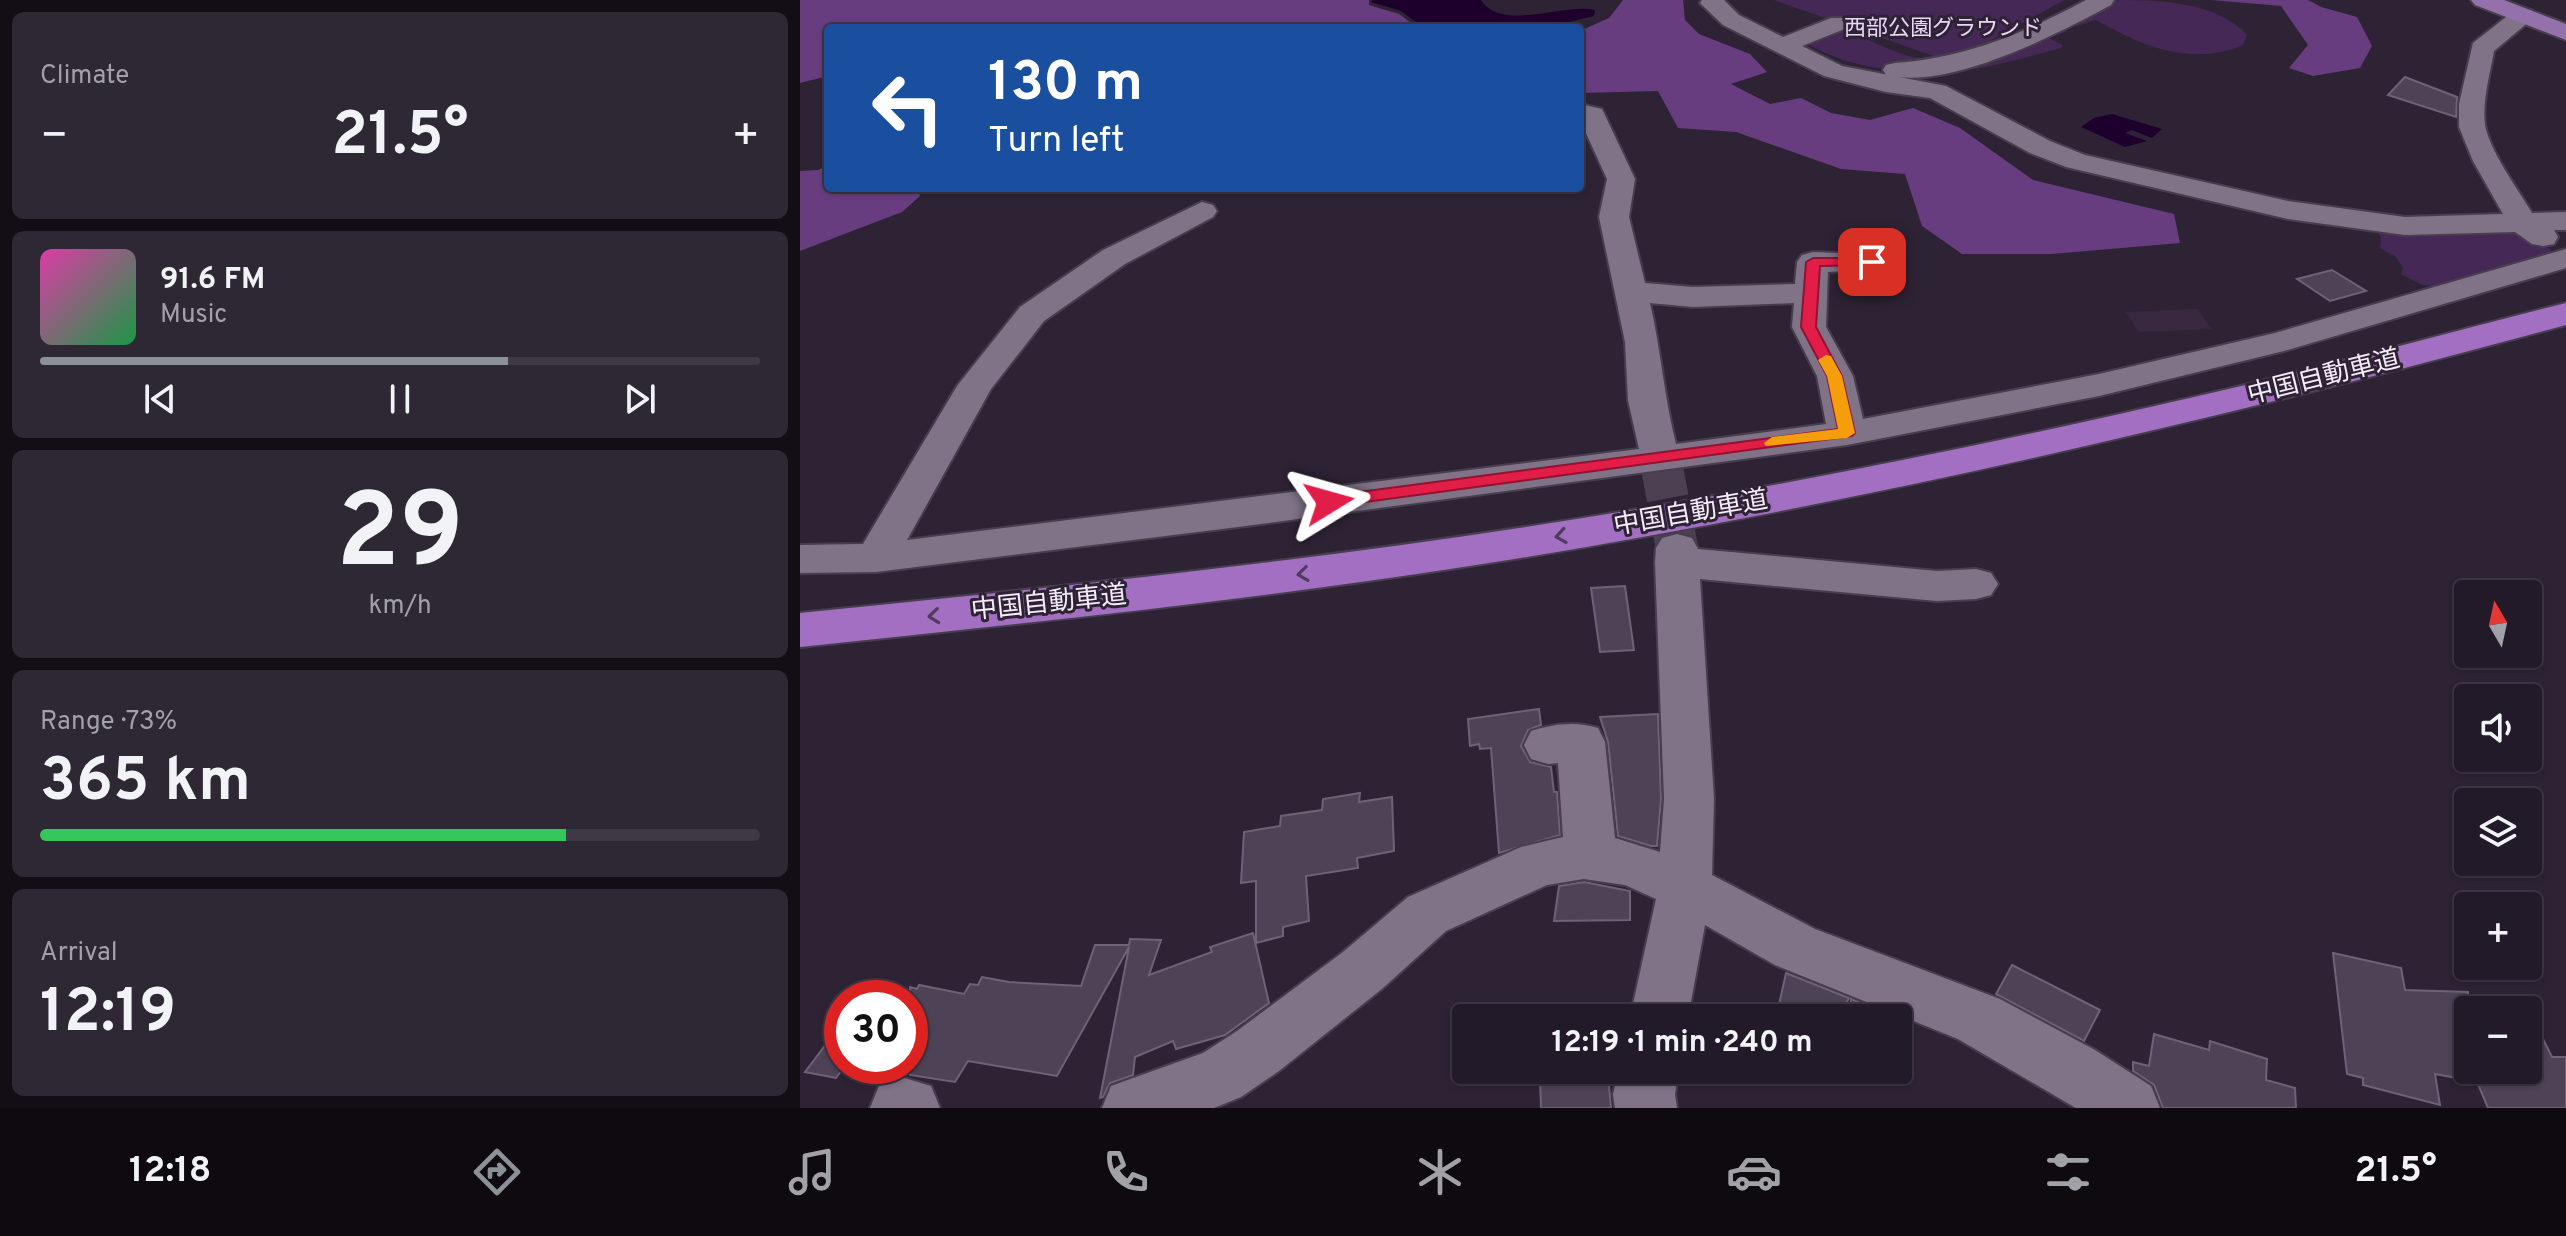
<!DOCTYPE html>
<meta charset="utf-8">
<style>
body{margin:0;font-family:Overpass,"Noto Sans JP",sans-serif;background:#2e2734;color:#f1f3f6;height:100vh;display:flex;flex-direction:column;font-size:30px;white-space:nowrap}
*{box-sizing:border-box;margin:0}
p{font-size:26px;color:#a2a1a8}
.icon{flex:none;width:44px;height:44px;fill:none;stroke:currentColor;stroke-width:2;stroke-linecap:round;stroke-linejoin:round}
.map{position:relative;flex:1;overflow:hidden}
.side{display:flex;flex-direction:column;gap:12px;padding:12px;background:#130e16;width:800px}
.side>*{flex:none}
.hud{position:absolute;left:24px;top:24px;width:760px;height:168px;border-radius:8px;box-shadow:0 2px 6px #0004,0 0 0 2px #3f3845;background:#1a4fa0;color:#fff;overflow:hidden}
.needle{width:52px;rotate:351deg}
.tools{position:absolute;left:1654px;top:580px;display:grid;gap:16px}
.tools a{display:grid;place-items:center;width:88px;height:88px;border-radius:8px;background:#221a28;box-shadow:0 2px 6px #0004,0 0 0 2px #3f3845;font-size:40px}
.speed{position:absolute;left:24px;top:980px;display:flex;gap:16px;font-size:40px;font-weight:700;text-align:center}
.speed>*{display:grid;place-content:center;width:104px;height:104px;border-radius:50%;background:#221a28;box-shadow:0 2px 6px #0004,0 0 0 2px #3f3845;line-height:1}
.speed .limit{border:12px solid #d22;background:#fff;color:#111}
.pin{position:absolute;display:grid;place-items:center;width:68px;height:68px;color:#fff;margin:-34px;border-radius:16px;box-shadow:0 4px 12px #0006}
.me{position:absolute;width:88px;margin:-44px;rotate:82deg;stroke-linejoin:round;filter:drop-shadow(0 0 6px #0008)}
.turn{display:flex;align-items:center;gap:28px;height:168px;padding:0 32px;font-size:36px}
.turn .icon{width:104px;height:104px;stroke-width:2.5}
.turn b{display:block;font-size:56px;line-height:68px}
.big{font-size:60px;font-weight:700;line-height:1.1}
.side .card{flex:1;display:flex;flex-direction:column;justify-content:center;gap:12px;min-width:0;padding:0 28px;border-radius:12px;background:#2e2734}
.side .dial{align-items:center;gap:0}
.dial b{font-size:104px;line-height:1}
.song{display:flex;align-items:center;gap:24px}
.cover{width:96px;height:96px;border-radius:12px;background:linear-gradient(135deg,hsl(320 70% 55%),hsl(140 70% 35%))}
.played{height:8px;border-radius:4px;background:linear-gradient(90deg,#8c9099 65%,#3f3845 65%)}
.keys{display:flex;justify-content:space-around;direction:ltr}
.heat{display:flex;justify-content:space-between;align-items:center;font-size:44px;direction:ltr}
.charge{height:12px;border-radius:6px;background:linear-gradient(90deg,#34c759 73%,#3f3845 0)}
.trip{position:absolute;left:652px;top:1004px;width:460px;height:80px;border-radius:8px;background:#221a28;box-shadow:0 2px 6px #0004,0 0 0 2px #3f3845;font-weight:700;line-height:80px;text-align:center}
.menu{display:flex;height:128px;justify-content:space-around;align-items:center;background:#0e0a10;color:#a2a1a8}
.menu .icon{width:56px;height:56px}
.menu .selected{color:#8c9099}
.menu b{font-size:36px;color:#f1f3f6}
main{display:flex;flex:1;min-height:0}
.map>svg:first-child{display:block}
</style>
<main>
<section class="side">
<div class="card"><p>Climate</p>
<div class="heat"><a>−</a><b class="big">21.5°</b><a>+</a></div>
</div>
<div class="card">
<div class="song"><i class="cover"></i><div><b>91.6 FM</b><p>Music</p></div></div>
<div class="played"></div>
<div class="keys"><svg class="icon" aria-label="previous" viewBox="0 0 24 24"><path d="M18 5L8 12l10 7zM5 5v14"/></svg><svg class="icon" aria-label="pause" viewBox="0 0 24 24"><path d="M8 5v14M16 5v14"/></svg><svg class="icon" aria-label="next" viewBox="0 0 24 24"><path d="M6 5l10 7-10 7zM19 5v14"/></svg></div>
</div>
<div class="card dial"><b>29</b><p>km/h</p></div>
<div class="card"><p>Range · 73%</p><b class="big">365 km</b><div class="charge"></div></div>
<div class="card"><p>Arrival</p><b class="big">12:19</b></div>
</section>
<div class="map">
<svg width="1766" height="1108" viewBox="0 0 1766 1108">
<rect width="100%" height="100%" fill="#2e2335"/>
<path fill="#382941" d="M1397,309L1411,329L1339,332L1326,312Z"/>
<g fill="#462857">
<path d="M974,0H1265C1233,16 1156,64 1125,67C1080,73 1044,64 1005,43L1042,27C1065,39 1121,67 1145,60Z"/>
<path d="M1310,0C1355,0 1415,0 1447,35L1443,45C1391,67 1342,46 1296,20L1277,26L1266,23Z"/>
<path d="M1260,29L1268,31L1249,38L1263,45L1261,48C1191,67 1156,78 1081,72L1120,71Z"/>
<path d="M1578,232L1640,236L1716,232L1729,236L1751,250V255L1637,286L1622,285L1601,274L1603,268L1596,257L1580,248L1581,238Z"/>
</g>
<g fill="#673d7f">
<path d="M0,0H569V5L599,14L618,28H28V76L0,83Z"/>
<path d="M823,0H883L885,20L899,34L950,54L967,72L931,84L970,104L1001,98L1031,113L1070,120L1113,108L1160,128L1233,180L1374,214L1380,243L1251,254H1162L1122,226L1105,174L1041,169L936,132L878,128L858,91L780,93V31L809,18Z"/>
<path d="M1411,0H1508L1521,7L1557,17L1572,46L1560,68L1513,76L1489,68L1508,45L1481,6Z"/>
<path d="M28,165V188H118L120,196L102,212L0,251V171L18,170Z"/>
</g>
<g fill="#1e002d">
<path d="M573,0H681C702,33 764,2 795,10L794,16L765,23V28H624L601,11L571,2Z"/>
<path d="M1312,114L1362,129L1352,138L1332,130L1325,133L1347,141L1325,147L1281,127L1294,118Z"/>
</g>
<g fill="#4e4356" stroke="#6e6276" stroke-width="2">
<path d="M1605,77L1657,97L1656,117L1588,95Z"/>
<path d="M1532,270L1566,291L1530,301L1497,279Z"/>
<path d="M825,586L834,650L800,652L791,588Z"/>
<path d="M739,709L741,725L728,730L721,746L730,762L751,767L754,792H757L760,835L699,853L691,748L680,749L679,744L670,746L668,719Z"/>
<path d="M858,714L861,799L857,846H851L818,836L808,742L800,717Z"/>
<path d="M560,793L559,802L592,797L594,851L557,858L558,868L506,876L509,921L483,927V936L456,943V881L441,883L444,832L480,826L481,816L522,810L523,799Z"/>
<path d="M784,882L830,891V920L754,921L759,886Z"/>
<path d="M453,933L469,1003L425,1035L376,1049L373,1041L335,1057L333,1075L310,1083L303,1097L300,1098L329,947L257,1076L168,1061L155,1082L110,1075V987L117,989L119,985L164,994L170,984L178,985L182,977L209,982L281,986L295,945H329L330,939L361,940L349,975L412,952L410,947Z"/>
<path d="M1533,953L1601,968L1605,990L1668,992V1080L1635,1074L1640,1105L1563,1085V1078L1547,1074Z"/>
<path d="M1212,965L1300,1010L1284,1041L1196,994Z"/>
<path d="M986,973L1049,998L1038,1018H976Z"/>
<path d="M1051,999L1080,1011L1079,1018H1049Z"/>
<path d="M1728,1009L1752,1057H1766V1108H1688L1672,1070H1728Z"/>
<path d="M42,1023V1070L36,1078L5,1072Z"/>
<path d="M1354,1034L1409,1050L1410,1041L1467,1059L1466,1080L1495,1088L1496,1108H1363L1354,1085L1333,1071V1062L1349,1066Z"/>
<path d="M808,1074L811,1108H741L740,1080Z"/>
</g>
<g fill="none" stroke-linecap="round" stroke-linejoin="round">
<path stroke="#4c4152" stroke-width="42" stroke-dasharray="42 21" stroke-linecap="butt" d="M860,457L877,548"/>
<defs>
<g id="minor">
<path d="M902,0H924L939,15L983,37L1031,18H1047L1051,23L1047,28L1002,46L1042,66L1146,86L1250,141L1285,155L1488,201L1605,217L1703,214L1673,161L1659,127V104L1673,43L1715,10H1731L1734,15L1731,20L1694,51C1690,74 1682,101 1685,125C1690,152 1718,189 1732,213L1766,212V230H1754L1758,237L1754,244L1743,246L1732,244L1715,232L1605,235L1488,219L1266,167L1230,153L1130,98L1086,92L1024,76L923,25L900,3Z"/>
<path d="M1286,0H1314L1311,5C1257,34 1149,91 1086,75L1083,70L1086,65L1095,63C1165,58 1225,33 1286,0Z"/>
<path d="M780,104L802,109L835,179L829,217L845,283L893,287L995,284L997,262L1002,255L1013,252L1083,255L1088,262L1083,269L1028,272L1026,327L1053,376L1063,419L1299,374L1475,333L1766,249V268L1484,351L1299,396L1047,445L438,527L76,572L0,573V545L63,544L157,386L220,307L303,250L402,202L413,205L417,211L413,217L325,264L244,321L191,389L107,540L839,449L828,400L825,342L799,217L807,179L780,120ZM850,303L893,307L994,303L992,327L1017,376L1026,424L876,444C864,397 861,350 850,303Z"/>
<path d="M877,534L892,538L898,549L1137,571L1176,569L1191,573L1198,584L1191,595L1176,599L1137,601L900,579L914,799L912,875L1015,929L1200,999L1295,1050L1351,1086L1360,1108H1276L1158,1039L975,965L905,925L888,1018H830L856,899L825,885L784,879L747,885L646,931L583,988L479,1071L441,1097L414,1108H302L311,1086L403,1053L437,1031L543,952L608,897L721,847L763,837L758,763L748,764L731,759L724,745L731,731C754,724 775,721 798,728L805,742L815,838L860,852L864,799L855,562L856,548L862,538Z"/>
<path d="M819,1070H879L875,1094L877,1108H815L813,1094Z"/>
<path d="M101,1077L131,1086L140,1108H70L79,1086Z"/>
</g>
<path id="major" d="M1671,0H1704L1766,24V40L1675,5Z"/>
<path id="highway" d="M1766,303V325C1417,420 1065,502 708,560C473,598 236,622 0,647V613C311,582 622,549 930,493C1090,464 1249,431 1407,394C1528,366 1646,333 1766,303Z"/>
</defs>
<use href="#minor" stroke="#473e4d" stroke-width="4"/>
<use href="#major" stroke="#473e4d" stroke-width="4"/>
<use href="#highway" stroke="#473e4d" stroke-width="4"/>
<use href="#minor" fill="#807388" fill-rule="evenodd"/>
<use href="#major" fill="#9571ab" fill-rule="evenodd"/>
<use href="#highway" fill="#a36fc2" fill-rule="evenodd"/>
</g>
<defs><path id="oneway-chevron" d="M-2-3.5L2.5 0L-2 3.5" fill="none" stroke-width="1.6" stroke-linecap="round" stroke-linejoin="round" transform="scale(2)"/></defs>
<g stroke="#513a5f">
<use href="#oneway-chevron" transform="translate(761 536) rotate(171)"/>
<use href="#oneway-chevron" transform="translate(503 574) rotate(173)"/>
<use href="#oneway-chevron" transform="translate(134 616) rotate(174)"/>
</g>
<path fill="#e11d48" stroke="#92132f" stroke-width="2" d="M1072,258L1077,259V265L1020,266L1016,327L1042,376L1055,433L1052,436L529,507L520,502L529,496L1038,429L1027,376L1001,327L1006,262L1013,258Z"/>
<path fill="#f59e0b" d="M1026,355L1031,356L1042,376L1055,433L1047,438L966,446L964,443L972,437L1038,429L1027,376L1018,360Z"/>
<g text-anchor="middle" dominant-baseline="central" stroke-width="6" stroke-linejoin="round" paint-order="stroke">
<g font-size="22" fill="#ebd4fa" stroke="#2e2335">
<text x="1143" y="29">西部公園グラウンド</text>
</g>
<g font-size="26" fill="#f4edf9" stroke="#2e2335">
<text transform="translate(1524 378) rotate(-14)">中国自動車道</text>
<text transform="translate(891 514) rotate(-10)">中国自動車道</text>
<text transform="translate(249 604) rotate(-6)">中国自動車道</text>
</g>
</g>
</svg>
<div class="tools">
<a><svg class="needle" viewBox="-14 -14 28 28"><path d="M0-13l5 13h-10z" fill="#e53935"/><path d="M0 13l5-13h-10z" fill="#a2a1a8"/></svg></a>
<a><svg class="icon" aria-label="sound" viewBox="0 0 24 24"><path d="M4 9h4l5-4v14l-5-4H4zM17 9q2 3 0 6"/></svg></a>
<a><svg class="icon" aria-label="layers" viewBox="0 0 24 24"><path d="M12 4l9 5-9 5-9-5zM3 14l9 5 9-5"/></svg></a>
<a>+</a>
<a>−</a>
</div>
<div class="speed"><div class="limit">30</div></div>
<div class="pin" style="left:1072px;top:262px;background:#d93025"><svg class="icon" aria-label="arrive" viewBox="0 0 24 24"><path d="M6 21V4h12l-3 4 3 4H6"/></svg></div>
<svg class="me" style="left:529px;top:502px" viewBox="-20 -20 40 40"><path d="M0-17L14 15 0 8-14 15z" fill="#e11d48" stroke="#fff" stroke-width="4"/></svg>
<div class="trip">12:19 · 1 min · 240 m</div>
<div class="hud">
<div class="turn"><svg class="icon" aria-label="left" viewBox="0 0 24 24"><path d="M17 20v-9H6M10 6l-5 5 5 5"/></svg><div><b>130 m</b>Turn left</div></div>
</div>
</div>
</main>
<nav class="menu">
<b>12:18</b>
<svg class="icon selected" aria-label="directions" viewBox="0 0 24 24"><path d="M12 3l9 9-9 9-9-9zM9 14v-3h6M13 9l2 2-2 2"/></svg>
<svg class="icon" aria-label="music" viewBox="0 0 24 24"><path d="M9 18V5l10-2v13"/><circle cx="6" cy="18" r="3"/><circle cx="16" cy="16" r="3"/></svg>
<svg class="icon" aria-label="phone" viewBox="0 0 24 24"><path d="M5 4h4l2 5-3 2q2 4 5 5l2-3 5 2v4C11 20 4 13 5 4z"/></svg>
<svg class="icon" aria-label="climate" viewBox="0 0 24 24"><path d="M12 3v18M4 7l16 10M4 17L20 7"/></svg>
<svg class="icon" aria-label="car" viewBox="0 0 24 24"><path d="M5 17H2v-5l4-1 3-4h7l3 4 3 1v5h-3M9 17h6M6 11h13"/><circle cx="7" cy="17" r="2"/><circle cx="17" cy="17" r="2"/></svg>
<svg class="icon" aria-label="filters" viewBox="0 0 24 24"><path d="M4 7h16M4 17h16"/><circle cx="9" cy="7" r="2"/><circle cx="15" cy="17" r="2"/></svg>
<b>21.5°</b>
</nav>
